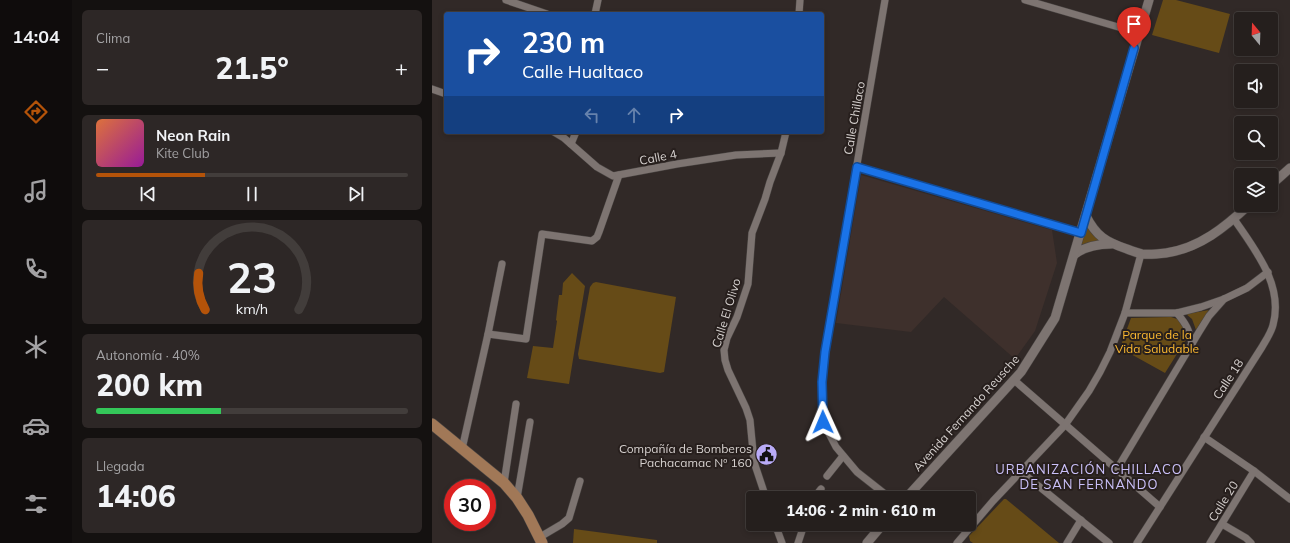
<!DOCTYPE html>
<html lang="es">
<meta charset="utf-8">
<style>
body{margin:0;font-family:Mulish,sans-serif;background:#2d2726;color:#f1f3f6;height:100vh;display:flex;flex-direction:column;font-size:15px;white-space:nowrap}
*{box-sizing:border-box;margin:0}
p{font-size:13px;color:#a3a2a4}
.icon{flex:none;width:22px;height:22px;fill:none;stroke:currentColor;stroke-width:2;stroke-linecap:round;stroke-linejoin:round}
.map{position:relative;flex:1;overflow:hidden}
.drawer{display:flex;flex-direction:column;gap:10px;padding:10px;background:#141110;width:360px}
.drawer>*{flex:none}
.banner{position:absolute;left:12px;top:12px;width:380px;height:122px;border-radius:4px;box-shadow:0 2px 6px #0003,0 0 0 1px #423d3b;background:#1a4fa0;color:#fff;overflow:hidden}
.needle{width:26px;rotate:341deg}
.tools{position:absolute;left:802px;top:12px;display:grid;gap:8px}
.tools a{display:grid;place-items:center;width:44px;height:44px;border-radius:4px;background:#251f1d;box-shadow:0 2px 6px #0003,0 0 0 1px #423d3b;font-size:20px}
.speed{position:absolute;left:12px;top:479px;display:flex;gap:8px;font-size:20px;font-weight:700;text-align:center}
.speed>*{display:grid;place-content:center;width:52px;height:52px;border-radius:50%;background:#251f1d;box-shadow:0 2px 6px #0003,0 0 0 1px #423d3b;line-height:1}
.speed .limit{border:6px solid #d22;background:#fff;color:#111}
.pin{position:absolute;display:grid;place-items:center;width:34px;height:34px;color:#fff;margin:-41px -17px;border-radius:50% 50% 50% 0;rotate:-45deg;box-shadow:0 0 4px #0007}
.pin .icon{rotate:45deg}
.me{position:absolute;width:44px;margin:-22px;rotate:359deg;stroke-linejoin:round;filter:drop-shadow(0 0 3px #0008)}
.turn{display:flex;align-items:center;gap:14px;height:84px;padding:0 12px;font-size:18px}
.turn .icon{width:52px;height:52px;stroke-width:2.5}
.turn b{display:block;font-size:28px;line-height:34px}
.lanes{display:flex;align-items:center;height:38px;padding:0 12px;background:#0003;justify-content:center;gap:20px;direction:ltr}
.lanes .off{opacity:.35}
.big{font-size:30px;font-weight:800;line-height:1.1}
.drawer .tile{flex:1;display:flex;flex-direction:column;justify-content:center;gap:6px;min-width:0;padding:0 14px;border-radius:6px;background:#2d2726}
.drawer .dial{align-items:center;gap:0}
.dial svg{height:104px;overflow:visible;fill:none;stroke:#423d3b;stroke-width:7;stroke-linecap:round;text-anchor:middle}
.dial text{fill:#f1f3f6;stroke:none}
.song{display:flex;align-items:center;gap:12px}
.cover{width:48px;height:48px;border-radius:6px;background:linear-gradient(135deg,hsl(20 70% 55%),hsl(300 70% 35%))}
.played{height:4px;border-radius:2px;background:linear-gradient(90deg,#b45309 35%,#423d3b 35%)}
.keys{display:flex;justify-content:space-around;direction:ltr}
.heat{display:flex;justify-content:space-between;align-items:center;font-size:22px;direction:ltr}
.charge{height:6px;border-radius:3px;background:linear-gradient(90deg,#34c759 40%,#423d3b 0)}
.trip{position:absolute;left:314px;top:491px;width:230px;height:40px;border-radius:4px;background:#251f1d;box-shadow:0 2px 6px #0003,0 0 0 1px #423d3b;font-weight:800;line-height:40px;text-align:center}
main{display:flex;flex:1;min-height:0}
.tab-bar{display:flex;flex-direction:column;width:72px;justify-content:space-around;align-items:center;background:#0f0c0c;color:#a3a2a4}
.tab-bar .icon{width:28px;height:28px}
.tab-bar .active{color:#b45309}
.tab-bar b{font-size:18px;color:#f1f3f6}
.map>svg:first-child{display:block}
</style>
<main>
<nav class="tab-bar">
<b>14:04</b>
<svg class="icon active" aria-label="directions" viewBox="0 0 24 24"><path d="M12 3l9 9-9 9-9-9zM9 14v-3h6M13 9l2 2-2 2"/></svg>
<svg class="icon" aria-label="music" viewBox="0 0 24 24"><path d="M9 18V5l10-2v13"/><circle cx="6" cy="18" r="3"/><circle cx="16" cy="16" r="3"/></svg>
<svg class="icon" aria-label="phone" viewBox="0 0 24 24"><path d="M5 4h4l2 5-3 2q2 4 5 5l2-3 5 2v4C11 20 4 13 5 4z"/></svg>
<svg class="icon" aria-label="climate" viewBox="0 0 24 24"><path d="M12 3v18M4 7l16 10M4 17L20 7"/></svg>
<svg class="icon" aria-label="car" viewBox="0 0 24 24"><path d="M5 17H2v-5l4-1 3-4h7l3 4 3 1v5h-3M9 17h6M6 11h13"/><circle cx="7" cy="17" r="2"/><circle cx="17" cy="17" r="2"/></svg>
<svg class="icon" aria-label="filters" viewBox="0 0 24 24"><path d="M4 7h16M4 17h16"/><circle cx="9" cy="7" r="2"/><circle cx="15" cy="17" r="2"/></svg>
</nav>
<section class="drawer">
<div class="tile"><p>Clima</p>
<div class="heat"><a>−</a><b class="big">21.5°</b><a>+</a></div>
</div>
<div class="tile">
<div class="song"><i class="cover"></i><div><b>Neon Rain</b><p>Kite Club</p></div></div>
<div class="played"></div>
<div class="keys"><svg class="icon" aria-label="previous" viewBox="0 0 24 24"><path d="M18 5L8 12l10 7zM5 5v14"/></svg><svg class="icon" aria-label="pause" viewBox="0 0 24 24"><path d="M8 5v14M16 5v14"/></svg><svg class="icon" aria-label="next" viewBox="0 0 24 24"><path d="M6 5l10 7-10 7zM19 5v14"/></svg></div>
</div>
<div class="tile dial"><svg viewBox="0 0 100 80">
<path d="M14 69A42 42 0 1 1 86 69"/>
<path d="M14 69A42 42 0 0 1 9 41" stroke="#b45309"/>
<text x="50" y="56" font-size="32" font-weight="700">23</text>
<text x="50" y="72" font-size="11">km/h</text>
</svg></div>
<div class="tile"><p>Autonomía · 40%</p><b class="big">200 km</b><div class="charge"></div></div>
<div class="tile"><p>Llegada</p><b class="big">14:06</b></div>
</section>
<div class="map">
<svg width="858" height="543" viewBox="0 0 858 543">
<rect width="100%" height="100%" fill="#312927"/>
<path fill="#3e302c" d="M429,175L620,230L625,263L603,331L583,359L512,297L479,332L404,323Z"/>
<g fill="#664b17">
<path d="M731,0H744L798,14L787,53L720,35Z"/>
<path d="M654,226L669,240L648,245Z"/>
<path d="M140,273L153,286L137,384L95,378L101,346L121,348L125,321L124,320L127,295H130L131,283Z"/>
<path d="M164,282L244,297L232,372L228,373L147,359L146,354L158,287L161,283Z"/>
<path d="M777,310L764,330L760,319L754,314Z"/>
<path d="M739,317L748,320L755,330V338L733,373L688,348L699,318Z"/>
<path d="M572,499H574L627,543H541L538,541L537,536Z"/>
<path d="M142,529L225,540V543H141Z"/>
</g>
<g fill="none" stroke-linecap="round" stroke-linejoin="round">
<defs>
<g id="minor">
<path d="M74,0L115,14"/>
<path d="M453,0L393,352L390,382L391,422L404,447L425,472L458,498"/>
<path d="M593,0L707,33"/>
<path d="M163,14L166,0"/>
<path d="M367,14L368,0"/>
<path d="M0,89L14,94"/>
<path d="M122,132L132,138L165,167L181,176L245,164L304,155L349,153"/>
<path d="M139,144L144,132"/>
<path d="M425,167L649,233"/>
<path d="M693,313H745L769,307L792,299L815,288L836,272"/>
<path d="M745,313C754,324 757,329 760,344"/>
<path d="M56,334L70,264"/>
<path d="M582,380L728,507"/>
<path d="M772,437L822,471L858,499"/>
<path d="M30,449L56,334L94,339L110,234L160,241L165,237L167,232L187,175"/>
<path d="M685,469L767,332L777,316L792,299"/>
<path d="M588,471L677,543"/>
<path d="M395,476L411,456"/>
<path d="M72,483L84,404"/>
<path d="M85,498L98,422"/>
<path d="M334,498L322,462L318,420L314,408L296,370L293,360L292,350L295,338L305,317L316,284L320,233L333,199L338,182L349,153L354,132"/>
<path d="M382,498L389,489"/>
<path d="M343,524L350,543"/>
<path d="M790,524L814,538L819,543"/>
<path d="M108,537L130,524L137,518L148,481"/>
<path d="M366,543L370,531V524"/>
<path d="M525,543L561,501L633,425L657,391L668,372L678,352L693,313L709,254"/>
<path d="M635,543L649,520"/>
<path d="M705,543L830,347C834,340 839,333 841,325C852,285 823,250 802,219"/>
<path d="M778,543L822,471"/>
</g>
<g id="tertiary">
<path d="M839,185L858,168"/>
<path d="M654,216C664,236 674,242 695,249C700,251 705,253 710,254C718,255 726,254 734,253C768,248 793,227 817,205"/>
<path d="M643,254C654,246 666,244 679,244"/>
<path d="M474,498L589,372L623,318L717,0"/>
<path d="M435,543L451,524"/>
</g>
<path id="primary" d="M0,424L72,483L85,498L96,515L110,543"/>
</defs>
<use href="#minor" stroke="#494442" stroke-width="8"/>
<use href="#tertiary" stroke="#494442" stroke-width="10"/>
<use href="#primary" stroke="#494442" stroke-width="12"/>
<use href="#minor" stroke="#7d7471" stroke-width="7"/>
<use href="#tertiary" stroke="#7d7471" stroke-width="9"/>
<use href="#primary" stroke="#a17857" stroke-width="11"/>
</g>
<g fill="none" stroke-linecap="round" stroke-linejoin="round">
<defs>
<path id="route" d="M391,422L390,382L393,352L425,167L649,233L702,48"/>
</defs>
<use href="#route" stroke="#114b97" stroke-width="10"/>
<use href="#route" stroke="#1a73e8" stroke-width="7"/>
</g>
<defs>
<symbol id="civic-disc" viewBox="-11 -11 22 22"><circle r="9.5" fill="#b9abf7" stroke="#271f1d"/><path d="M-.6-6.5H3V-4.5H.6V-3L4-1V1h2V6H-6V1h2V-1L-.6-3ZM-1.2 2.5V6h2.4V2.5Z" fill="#111"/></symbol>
</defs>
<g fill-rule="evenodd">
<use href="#civic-disc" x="322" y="442" width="25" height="25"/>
</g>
<g text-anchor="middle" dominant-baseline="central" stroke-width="4" stroke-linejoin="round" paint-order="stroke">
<g font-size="12" fill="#d6d1cf" stroke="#271f1d">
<text transform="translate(422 118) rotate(-80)">Calle Chillaco</text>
<text transform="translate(226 157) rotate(-11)">Calle 4</text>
<text transform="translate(294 313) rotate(-73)">Calle El Olivo</text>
<text transform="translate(796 379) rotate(-57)">Calle 18</text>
<text transform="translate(534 413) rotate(-48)">Avenida Fernando Reusche</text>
<text transform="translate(791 501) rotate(-58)">Calle 20</text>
</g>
<g font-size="12" fill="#fcb930" stroke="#271f1d">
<text x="725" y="334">Parque de la<tspan x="725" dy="14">Vida Saludable</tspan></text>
</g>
<g font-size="12" fill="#d6d1cf" stroke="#271f1d" text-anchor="end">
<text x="320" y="448">Compañía de Bomberos<tspan x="320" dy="14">Pachacamac Nº 160</tspan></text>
</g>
<g font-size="13" letter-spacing="1" fill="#cac0f9" stroke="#271f1d">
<text x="657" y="469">URBANIZACIÓN CHILLACO<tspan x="657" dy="15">DE SAN FERNANDO</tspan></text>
</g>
</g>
</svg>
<div class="tools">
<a><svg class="needle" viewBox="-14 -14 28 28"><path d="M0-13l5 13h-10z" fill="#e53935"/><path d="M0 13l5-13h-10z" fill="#a3a2a4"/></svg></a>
<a><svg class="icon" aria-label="sound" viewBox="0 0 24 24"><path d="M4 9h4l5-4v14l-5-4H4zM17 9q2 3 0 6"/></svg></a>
<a><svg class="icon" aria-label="search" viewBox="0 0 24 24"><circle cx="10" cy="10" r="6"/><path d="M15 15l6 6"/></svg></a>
<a><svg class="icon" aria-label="layers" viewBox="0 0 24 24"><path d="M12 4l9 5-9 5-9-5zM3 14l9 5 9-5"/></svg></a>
</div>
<div class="speed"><div class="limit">30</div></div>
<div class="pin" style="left:702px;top:48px;background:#d93025"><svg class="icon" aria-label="arrive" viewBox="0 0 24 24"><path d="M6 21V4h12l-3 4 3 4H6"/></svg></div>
<svg class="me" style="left:391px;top:422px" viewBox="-20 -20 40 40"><path d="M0-17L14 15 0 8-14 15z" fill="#1a73e8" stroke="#fff" stroke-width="4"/></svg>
<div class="trip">14:06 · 2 min · 610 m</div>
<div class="banner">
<div class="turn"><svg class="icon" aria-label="right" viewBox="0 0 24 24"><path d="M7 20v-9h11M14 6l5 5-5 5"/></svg><div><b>230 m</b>Calle Hualtaco</div></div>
<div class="lanes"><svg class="icon off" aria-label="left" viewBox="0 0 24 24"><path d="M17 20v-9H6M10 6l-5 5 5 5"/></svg><svg class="icon off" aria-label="ahead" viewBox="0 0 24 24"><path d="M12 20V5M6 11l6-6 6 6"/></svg><svg class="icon" aria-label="right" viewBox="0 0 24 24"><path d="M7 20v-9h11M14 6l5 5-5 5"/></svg></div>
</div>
</div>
</main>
